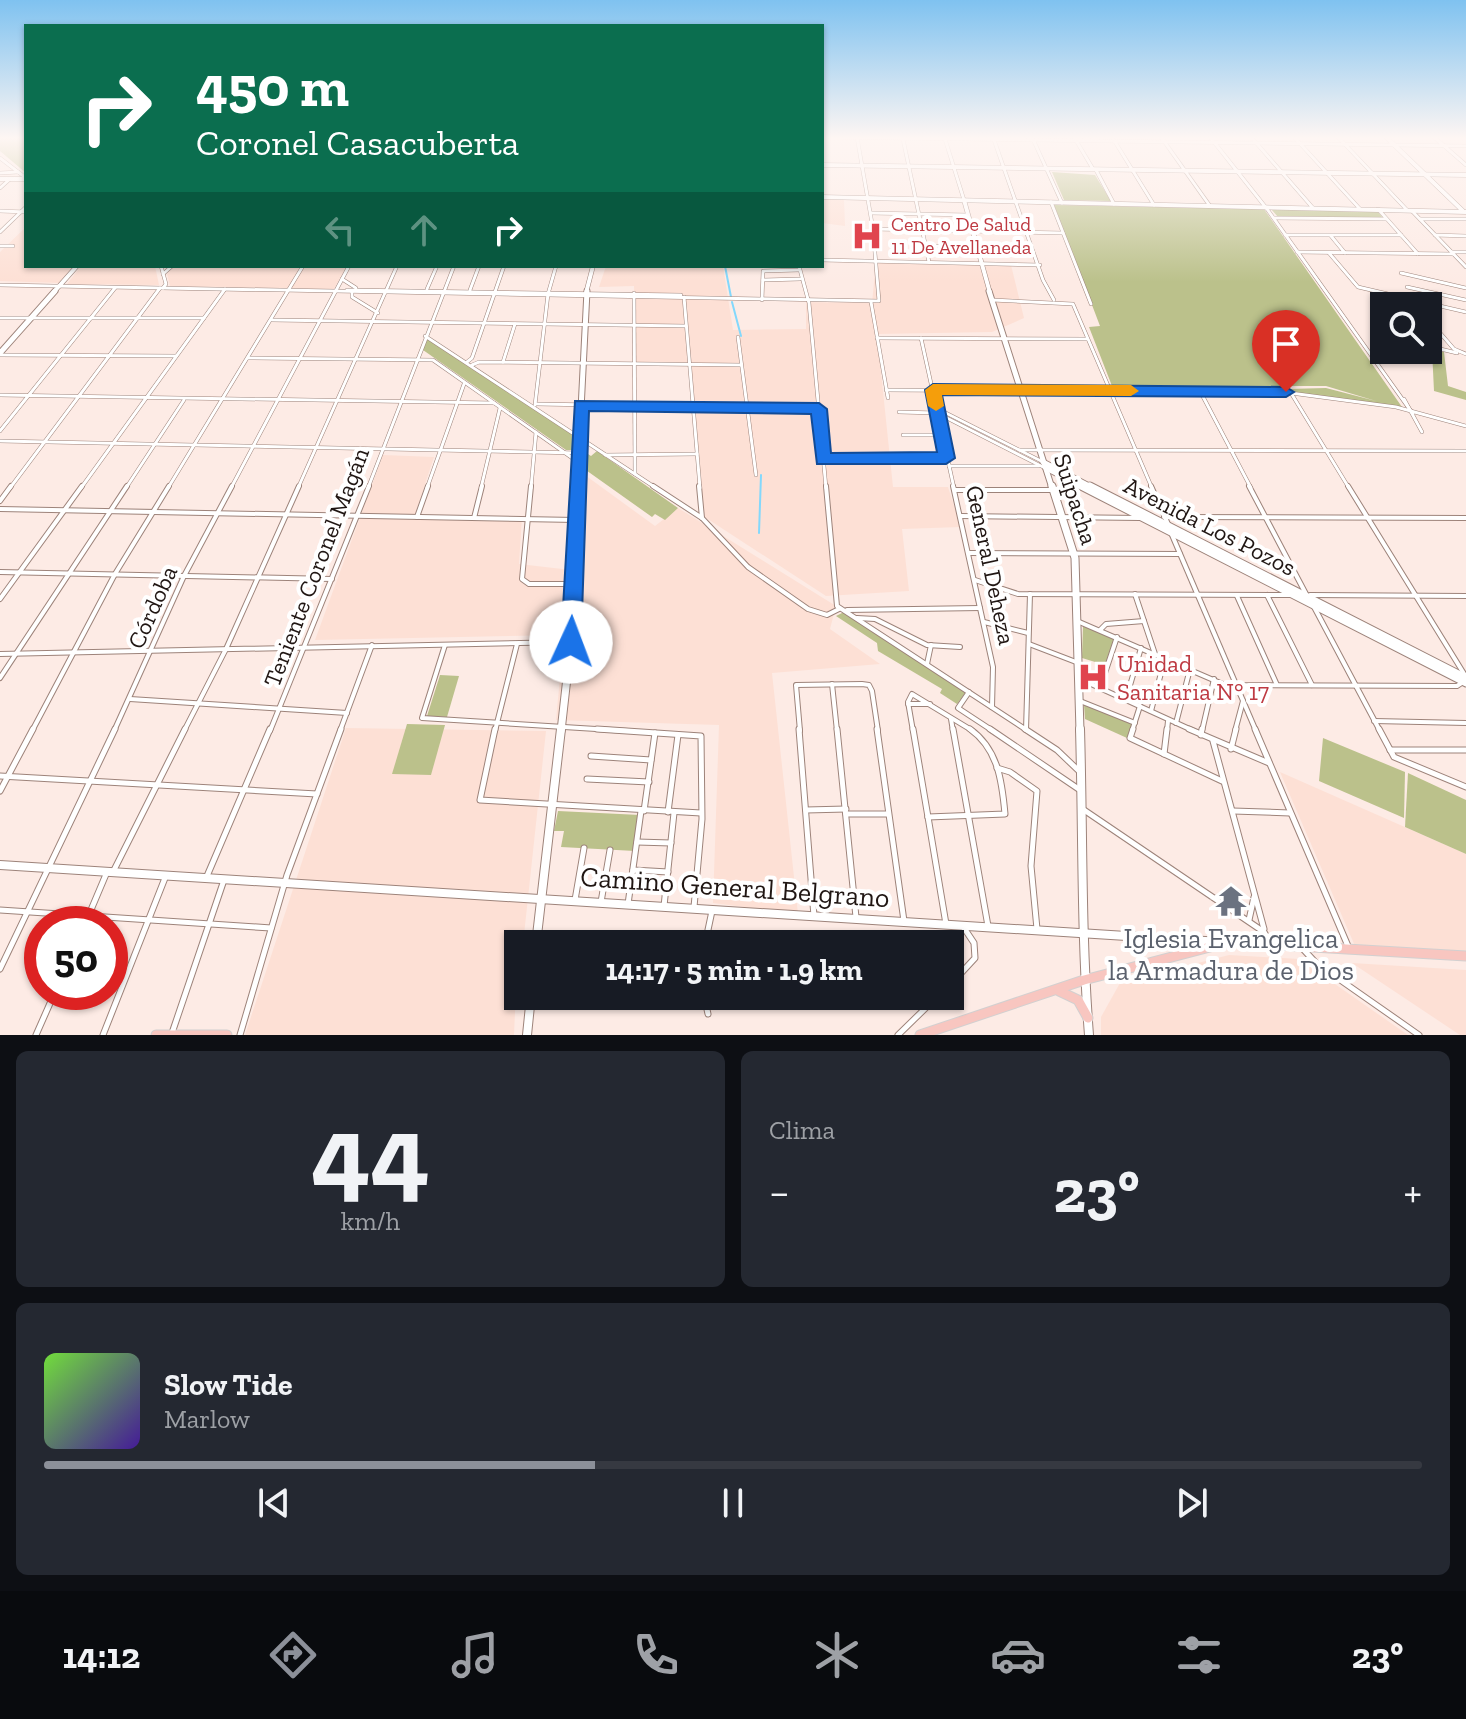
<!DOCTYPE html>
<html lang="es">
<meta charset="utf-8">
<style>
body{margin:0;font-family:"Zilla Slab",serif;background:#242831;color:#f1f3f6;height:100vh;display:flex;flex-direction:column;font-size:30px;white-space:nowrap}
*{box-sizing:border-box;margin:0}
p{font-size:26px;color:#9ea1a6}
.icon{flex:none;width:44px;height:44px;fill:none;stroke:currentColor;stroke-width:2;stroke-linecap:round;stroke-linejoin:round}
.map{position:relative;height:1035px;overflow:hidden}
.details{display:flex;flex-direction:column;gap:16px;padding:16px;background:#0d0f14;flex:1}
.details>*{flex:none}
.hud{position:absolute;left:24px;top:24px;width:800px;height:244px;border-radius:0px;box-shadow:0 2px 6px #0004;background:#0b6e4f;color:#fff;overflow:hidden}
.buttons{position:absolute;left:1370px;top:292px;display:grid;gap:16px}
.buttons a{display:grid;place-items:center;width:72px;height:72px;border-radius:0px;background:#171b24;box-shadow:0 2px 6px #0004;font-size:40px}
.speed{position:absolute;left:24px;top:906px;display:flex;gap:16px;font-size:40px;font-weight:700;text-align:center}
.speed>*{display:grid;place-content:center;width:104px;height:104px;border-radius:50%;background:#171b24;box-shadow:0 2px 6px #0004;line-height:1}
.speed .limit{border:12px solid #d22;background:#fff;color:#111}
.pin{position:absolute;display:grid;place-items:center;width:68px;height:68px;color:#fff;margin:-82px -34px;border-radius:50% 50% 50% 0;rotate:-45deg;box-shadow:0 0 8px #0007}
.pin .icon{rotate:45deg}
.me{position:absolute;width:88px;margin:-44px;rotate:2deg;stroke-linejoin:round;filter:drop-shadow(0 0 6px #0008)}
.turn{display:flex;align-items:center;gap:28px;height:168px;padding:0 40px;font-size:36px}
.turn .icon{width:104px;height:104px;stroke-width:2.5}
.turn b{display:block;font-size:56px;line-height:68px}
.lanes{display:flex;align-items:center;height:76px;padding:0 40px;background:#0003;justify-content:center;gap:40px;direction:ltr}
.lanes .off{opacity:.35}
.big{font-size:60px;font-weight:800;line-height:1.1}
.details .card{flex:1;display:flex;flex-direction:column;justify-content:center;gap:12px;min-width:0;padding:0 28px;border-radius:12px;background:#242831}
.details .dial{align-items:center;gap:0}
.dial b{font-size:104px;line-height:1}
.song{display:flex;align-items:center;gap:24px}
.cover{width:96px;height:96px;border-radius:12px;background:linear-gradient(135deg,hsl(100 70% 55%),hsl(260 70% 35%))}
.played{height:8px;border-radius:4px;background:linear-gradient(90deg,#8c9099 40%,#363941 40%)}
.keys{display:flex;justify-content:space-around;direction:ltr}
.heat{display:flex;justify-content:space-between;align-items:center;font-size:44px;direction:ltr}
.details .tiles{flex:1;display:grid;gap:16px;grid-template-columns:1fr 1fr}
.card:last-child{grid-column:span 2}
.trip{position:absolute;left:504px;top:930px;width:460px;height:80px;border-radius:0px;background:#171b24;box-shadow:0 2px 6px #0004;font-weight:800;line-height:80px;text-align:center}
.tab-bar{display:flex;height:128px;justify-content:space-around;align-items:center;background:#090b0e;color:#9ea1a6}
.tab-bar .icon{width:56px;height:56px}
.tab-bar .active{color:#8c9099}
.tab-bar b{font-size:36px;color:#f1f3f6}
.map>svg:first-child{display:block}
</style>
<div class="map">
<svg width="1466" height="1035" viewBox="0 0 1466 1035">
<rect width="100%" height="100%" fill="#fdebe5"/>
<g fill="#fde0d5">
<path d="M822,200H844L845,226L822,223Z"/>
<path d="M26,227V266H75L60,283L0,281V252Z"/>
<path d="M876,262L1011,265L1024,318L992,332L877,334L893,487H948L961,527L902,529L909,591L826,596L700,514L689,363L635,364L634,286L599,287L606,266H723L733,330L806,329V302L872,303Z"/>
<path d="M81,266H155L159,285L67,284Z"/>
<path d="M174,266H347L334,289L170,286L167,274Z"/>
<path d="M383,455L434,457L414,518L522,517L519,564L571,570L578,470L655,526L678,508L836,606L830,629L880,664L772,673L798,914L713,903L719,725L556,720L564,635L315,640Z"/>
<path d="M346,728L546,731L523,944H518L514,1035H245Z"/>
<path d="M1280,772L1466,854V951L1355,946Z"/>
<path d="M1229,955L1299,959L1408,1035H1101V1017L1120,983Z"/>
<path d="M1352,963L1466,970V1035H1460Z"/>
</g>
<g fill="#bbc18b">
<path d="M0,137H26V173L0,151Z"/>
<path d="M1052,172L1095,175L1111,201L1064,200Z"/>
<path d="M1054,205L1264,209L1402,407L1302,394L1287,389L1326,388L1376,401L1326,386H1112L1089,327L1100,326Z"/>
<path d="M1271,209L1378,212L1383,218L1278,217Z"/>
<path d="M427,339L576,437L575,450H566L423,350Z"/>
<path d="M1432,350L1444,352L1448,386L1466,392V400L1434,391Z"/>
<path d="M582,450L591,456L597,451L678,508L665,520L655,514L652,517L583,468Z"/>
<path d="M844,612L966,692L957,704L940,693L942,689L878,651L877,643L836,616Z"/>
<path d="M1083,625L1115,638L1105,665L1082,658Z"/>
<path d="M440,675L459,676L447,717L427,716Z"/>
<path d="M1084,705L1132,724L1127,738L1085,719Z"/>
<path d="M407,724L445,725L431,775L392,774Z"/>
<path d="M1323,738L1405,772L1404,818L1319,781Z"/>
<path d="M1408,773L1466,800V854L1405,827Z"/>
<path d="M558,811L640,815L635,851L561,847L564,831H554Z"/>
</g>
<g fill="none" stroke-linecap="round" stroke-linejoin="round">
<g stroke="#83d8fc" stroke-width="2">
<path d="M725,266L731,297"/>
<path d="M732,302L741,336"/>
<path d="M759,533L761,475"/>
</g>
<defs>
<g id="street-far2">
<path d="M822,137L1466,146"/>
<path d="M993,137L1043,280L1054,300"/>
<path d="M1032,137L1062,203"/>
<path d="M1074,137L1093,169"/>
<path d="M1112,137L1154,205"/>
<path d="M1161,137L1210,206"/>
<path d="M1210,137L1267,209L1413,414"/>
<path d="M1251,137L1313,208"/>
<path d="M1294,137L1360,209"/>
<path d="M1338,137L1407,210"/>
<path d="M1434,137L1466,165"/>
<path d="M903,139L929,262"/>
<path d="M945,139L964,200"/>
<path d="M0,158L26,178"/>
<path d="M1096,170L1114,204"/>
<path d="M0,173L18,172"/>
<path d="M0,188L10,179"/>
<path d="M1051,202L1091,304"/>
<path d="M1378,209L1418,254"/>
<path d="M0,211L26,212"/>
<path d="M1412,211L1466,267"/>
<path d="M871,213L968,215"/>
<path d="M1274,218L1386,219"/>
<path d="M1420,219H1466"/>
<path d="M873,229L1063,233"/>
<path d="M0,232L26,207"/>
<path d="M1285,235H1401"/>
<path d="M1435,235L1466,236"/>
<path d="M1331,236L1345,253"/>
<path d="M0,246H13"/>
<path d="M926,246L976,247"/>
<path d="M1297,252L1453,254"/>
<path d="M1452,252H1466"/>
<path d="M1329,253L1358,287L1466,312"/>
<path d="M822,260L1040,265"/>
<path d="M161,266L166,284L163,288"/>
<path d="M799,266L809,303L826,488"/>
<path d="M1401,273L1466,288"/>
<path d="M163,274L172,266"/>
<path d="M342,279L356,288"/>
<path d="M763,280L800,279"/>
<path d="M0,285L879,301L873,229L857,137"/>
<path d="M1407,287L1466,300"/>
<path d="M427,289L437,266"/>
<path d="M347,290L681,295"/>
<path d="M470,290L479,266"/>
<path d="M352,292V297L378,313"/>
<path d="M634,293L635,474"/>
<path d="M1397,296L1398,306"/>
<path d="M684,297L700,488"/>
<path d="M762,300L763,271L799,270"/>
<path d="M992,300L1073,304L1152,488"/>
<path d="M871,302L888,398"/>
<path d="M0,318H204"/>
<path d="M1428,319L1454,349L1466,354"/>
<path d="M272,320L686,326"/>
<path d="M425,336L656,488"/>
<path d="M738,337L756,475"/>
<path d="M877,338L1087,339"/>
<path d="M921,338L954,488"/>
<path d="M1428,346L1457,353"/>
<path d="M0,355L176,356"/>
<path d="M248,358L433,360L578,462"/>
<path d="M467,362L472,358L504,266"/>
<path d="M503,362L515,324"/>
<path d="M472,365L479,362L741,365"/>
<path d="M886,390L1283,392L1396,407L1466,426"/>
<path d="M1200,391L1251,488"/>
<path d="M1291,393L1349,488"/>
<path d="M0,395L494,403"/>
<path d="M1404,399L1422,432"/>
<path d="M537,404L819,409"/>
<path d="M535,405L548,294L556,266"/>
<path d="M938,409L1043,462"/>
<path d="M899,412L937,413L1045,468"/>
<path d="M0,431L115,288"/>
<path d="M903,435H941"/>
<path d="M0,441L579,453"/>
<path d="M1019,450L1466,451"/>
<path d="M605,455L697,454"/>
<path d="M823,459L946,458"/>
<path d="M949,466H1039"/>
<path d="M10,488L160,288"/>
<path d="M81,488L225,289"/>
<path d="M126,488L184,400"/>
<path d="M168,488L303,266"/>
<path d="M231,488L349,266"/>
<path d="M298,488L397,266"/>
<path d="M368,488L454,266"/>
<path d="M427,488L464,384"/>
<path d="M481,488L500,408"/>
<path d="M531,488L536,432"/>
</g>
<g id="street-far1">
<path d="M531,486L522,579L529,584H573"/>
<path d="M653,486L702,518L748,567L808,609L827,615L839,609"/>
<path d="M699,486L702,518"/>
<path d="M826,486L837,606L1028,731"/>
<path d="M953,486L993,667L992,707"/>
<path d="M1151,486L1168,524"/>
<path d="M1249,486L1306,594"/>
<path d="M1348,486L1466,677"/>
<path d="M955,490H1052"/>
<path d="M0,501L11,486"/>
<path d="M0,509L576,520"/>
<path d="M961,516L1140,518"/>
<path d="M417,517L428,486"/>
<path d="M1164,517L1466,518"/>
<path d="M474,518L482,486"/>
<path d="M1172,535L1256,731"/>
<path d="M969,553L1180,554"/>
<path d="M0,572L332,579"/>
<path d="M975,580L1018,594L1290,595"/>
<path d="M1135,594L1155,654"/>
<path d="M1267,595L1312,685"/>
<path d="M1310,595L1466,596"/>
<path d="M1237,596L1277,685"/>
<path d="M0,599L82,486"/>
<path d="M1313,605L1380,731"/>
<path d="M847,610L980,608"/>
<path d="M857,618L875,619L927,645L960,647"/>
<path d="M1077,621L1225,685L1457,686L1463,682"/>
<path d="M984,622L1028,633"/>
<path d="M1100,630L1106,624L1144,621"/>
<path d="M1029,644L1076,662"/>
<path d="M445,645L422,718L628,731"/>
<path d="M0,654L569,642"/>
<path d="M927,664L931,645"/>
<path d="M0,678L127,486"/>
<path d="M1080,679L1194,731"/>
<path d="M832,684L837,731"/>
<path d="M1100,688L1117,637"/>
<path d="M969,692L958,708L993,731"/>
<path d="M130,699L347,713"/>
<path d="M1126,699L1141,648"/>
<path d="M1080,701L1135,723"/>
<path d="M908,704H930"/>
<path d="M1151,711L1165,658"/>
<path d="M951,719L953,731"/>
<path d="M1374,721L1466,723"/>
<path d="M1176,723L1190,669"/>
<path d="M1026,730L1030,594"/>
<path d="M32,731L115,574L169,486"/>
<path d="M114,731L184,576L232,486"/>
<path d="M184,731L226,649L299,486"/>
<path d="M270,731L369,486"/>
<path d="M340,731L372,645"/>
<path d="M495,731L517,644"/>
<path d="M800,731L796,685L862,684L869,685L872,691L878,731"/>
<path d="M913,731L908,702L912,694L973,731"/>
<path d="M1132,731L1140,706"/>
<path d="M1167,731L1168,721"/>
<path d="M1202,731L1214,679"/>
<path d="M1235,731L1243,701"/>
</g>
<g id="street">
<path d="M495,729L480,800L701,813"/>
<path d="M597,729L701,736L702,819L694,907"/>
<path d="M799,729L814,916"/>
<path d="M837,729L856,917"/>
<path d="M877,729L904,921"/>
<path d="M913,729L928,817"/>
<path d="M953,729L988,926"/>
<path d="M990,729L1080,790"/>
<path d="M1025,729L1057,750L1079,771"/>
<path d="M1133,729L1130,738L1222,781"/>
<path d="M1189,729L1269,763"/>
<path d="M1255,729L1348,946"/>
<path d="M1379,729L1394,757L1466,787"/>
<path d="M1201,735L1202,729"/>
<path d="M1213,741L1264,929"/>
<path d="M1231,749L1236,729"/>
<path d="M1390,750H1466"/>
<path d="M1164,754L1167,729"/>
<path d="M591,756L651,760"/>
<path d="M997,768L1010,772L1037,791L1031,866L1037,929"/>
<path d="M0,776L317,794"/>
<path d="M587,779L649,782"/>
<path d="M0,791L33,729"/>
<path d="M806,810L846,809"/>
<path d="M1084,810L1264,932L1270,942"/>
<path d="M644,811L655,733"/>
<path d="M1233,811L1290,813"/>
<path d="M668,812L678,735"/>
<path d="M846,814H887"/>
<path d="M928,817L1005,814C1002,781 998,749 970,729"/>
<path d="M928,817L946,924"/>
<path d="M637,842L671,843"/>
<path d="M114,870L185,729"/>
<path d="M633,870L668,872"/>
<path d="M207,876L270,729"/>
<path d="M575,900L584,848"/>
<path d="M601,902L610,850"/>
<path d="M628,904L641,811"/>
<path d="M664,906L674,813"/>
<path d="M0,910L271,928"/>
<path d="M1249,920L1254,897"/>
<path d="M85,924L107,872"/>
<path d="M705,944L712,911"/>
<path d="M1303,949L1316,963L1419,1035"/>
<path d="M0,969L115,729"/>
<path d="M950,985L975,958L974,943L964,928"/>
<path d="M704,996L708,1014"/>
<path d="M172,1033L224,880"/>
<path d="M36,1035L55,992"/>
<path d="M103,1035L165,878"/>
<path d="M240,1035L287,875L341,729"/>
<path d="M898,1035L938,996"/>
</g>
<g id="secondary-far3">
<path d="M1386,137L1463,211"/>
<path d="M822,165L1466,175"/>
<path d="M0,179H26"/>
<path d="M822,197L1466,212"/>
<path d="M964,200L990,293"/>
<path d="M53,293L77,266"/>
<path d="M586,293L593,266"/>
</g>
<g id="secondary-far2">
<path d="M989,291L1052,488"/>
<path d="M0,353L55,291"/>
<path d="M1043,462L1093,488"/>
<path d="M1046,468L1085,488"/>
<path d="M577,488L587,291"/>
</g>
<g id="secondary-far1">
<path d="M1052,486L1075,558L1080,731"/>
<path d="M1081,486L1466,683"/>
<path d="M1090,486L1466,678"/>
<path d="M561,731L571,642L577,486"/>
</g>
<g id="secondary">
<path d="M1080,729C1083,831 1081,934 1089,1035"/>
<path d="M0,865L1221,942"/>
<path d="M536,944L561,729"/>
<path d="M527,1035L531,996"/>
</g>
<g id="primary">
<path d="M1059,991L1078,1000L1088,1018"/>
<path d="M156,1035H227"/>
<path d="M920,1035L1084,980L1229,942L1466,956"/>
</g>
</defs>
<use href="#street-far2" stroke="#9d837a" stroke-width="4"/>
<use href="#street-far1" stroke="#9d837a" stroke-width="6"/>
<use href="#street" stroke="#9d837a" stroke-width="7"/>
<use href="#secondary-far3" stroke="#9d837a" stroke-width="5"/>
<use href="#secondary-far2" stroke="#9d837a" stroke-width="7"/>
<use href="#secondary-far1" stroke="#9d837a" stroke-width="9"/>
<use href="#secondary" stroke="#9d837a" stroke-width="10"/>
<use href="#primary" stroke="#d2d0d0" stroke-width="11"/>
<use href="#street-far2" stroke="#fff" stroke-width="3"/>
<use href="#street-far1" stroke="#fff" stroke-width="4"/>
<use href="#street" stroke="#fff" stroke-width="5"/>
<use href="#secondary-far3" stroke="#fff" stroke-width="4"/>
<use href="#secondary-far2" stroke="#fff" stroke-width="5"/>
<use href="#secondary-far1" stroke="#fff" stroke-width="7"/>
<use href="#secondary" stroke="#fff" stroke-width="8"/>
<use href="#primary" stroke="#f8c6c0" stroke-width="9"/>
</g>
<linearGradient id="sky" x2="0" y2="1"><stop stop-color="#7fc2f0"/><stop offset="0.49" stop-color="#fef6f3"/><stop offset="1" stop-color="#fef6f3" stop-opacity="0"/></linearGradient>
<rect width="1466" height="282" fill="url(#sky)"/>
<path fill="#1a73e8" stroke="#114b97" stroke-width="2" d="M933,384L1286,387L1294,392L1286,397L942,395L955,458L946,464H817L811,414L589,411L581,642L571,651L564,649L561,642L575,401L819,403L827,409L831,453L937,452L925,390Z"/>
<path fill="#f59e0b" d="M933,384L1131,385L1139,391L1131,396L942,395L944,406L936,411L928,406L925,390Z"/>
<defs>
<symbol id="hospital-bare" viewBox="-9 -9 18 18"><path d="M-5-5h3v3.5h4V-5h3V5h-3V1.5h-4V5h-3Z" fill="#e0444e" stroke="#fff" stroke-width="2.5" paint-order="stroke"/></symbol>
<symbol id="temple-bare" viewBox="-9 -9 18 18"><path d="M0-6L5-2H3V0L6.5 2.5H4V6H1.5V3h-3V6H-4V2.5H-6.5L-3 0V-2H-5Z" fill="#6b7280" stroke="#fff" stroke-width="2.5" paint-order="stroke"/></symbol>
</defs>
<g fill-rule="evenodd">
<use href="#hospital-bare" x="845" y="214" width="44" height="44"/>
<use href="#hospital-bare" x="1071" y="655" width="44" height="44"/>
<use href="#temple-bare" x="1209" y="879" width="44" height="44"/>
</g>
<g text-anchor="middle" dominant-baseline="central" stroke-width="8" stroke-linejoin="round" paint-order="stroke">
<g font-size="20" fill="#be3a42" stroke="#fff" text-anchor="start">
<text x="891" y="224">Centro De Salud<tspan x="891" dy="23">11 De Avellaneda</tspan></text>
</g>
<g font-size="24" fill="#201613" stroke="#fff">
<text transform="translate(1076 499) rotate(72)">Suipacha</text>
<text transform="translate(1210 526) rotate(27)">Avenida Los Pozos</text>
<text transform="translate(991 565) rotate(78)">General Deheza</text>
<text transform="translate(316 567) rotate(-69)">Teniente Coronel Magán</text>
<text transform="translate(152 607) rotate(-66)">Córdoba</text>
</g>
<g font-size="24" fill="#be3a42" stroke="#fff" text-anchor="start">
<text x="1117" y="663">Unidad<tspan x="1117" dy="28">Sanitaria N° 17</tspan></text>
</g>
<g font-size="28" fill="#201613" stroke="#fff">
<text transform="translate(735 887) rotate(4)">Camino General Belgrano</text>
</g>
<g font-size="28" fill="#5b616d" stroke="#fff">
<text x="1231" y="938">Iglesia Evangelica<tspan x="1231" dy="32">la Armadura de Dios</tspan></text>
</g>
</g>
</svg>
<div class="buttons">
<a><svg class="icon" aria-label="search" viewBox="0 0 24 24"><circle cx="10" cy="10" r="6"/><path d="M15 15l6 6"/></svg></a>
</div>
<div class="speed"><div class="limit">50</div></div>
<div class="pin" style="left:1286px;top:392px;background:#d93025"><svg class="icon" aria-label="arrive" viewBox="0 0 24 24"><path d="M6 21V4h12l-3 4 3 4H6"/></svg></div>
<svg class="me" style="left:571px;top:642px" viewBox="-20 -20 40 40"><circle r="19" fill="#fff"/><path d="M0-13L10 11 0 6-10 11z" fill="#1a73e8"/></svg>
<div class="trip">14:17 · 5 min · 1.9 km</div>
<div class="hud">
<div class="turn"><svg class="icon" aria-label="right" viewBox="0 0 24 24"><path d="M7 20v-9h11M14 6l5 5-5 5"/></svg><div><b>450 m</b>Coronel Casacuberta</div></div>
<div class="lanes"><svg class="icon off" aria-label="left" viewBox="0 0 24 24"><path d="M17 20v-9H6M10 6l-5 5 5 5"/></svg><svg class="icon off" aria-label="ahead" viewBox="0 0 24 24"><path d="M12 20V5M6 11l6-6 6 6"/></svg><svg class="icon" aria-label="right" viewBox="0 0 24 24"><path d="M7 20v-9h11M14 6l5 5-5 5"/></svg></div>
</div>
</div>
<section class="details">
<div class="tiles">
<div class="card dial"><b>44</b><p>km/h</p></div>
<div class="card"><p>Clima</p>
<div class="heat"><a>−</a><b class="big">23°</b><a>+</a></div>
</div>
<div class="card">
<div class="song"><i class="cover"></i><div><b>Slow Tide</b><p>Marlow</p></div></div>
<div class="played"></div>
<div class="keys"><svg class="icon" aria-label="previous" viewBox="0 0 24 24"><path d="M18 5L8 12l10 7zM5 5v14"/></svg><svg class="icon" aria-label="pause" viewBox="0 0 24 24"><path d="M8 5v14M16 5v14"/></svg><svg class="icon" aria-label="next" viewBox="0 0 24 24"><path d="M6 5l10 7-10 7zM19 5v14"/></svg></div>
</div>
</div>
</section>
<nav class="tab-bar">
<b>14:12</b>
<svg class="icon active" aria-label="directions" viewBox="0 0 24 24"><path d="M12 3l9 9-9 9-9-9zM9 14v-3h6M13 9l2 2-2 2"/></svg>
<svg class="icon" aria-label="music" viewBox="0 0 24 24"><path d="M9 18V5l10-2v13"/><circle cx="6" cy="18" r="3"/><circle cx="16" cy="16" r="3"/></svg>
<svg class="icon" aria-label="phone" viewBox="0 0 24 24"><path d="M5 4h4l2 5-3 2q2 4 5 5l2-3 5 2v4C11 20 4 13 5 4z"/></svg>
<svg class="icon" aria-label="climate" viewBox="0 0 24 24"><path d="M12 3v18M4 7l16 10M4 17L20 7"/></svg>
<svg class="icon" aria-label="car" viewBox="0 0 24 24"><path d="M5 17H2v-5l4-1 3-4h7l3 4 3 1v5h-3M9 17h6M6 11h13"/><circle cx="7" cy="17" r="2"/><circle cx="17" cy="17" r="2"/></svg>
<svg class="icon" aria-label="filters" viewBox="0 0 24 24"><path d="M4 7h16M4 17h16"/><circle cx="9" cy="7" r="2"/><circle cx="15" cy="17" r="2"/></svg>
<b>23°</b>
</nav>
